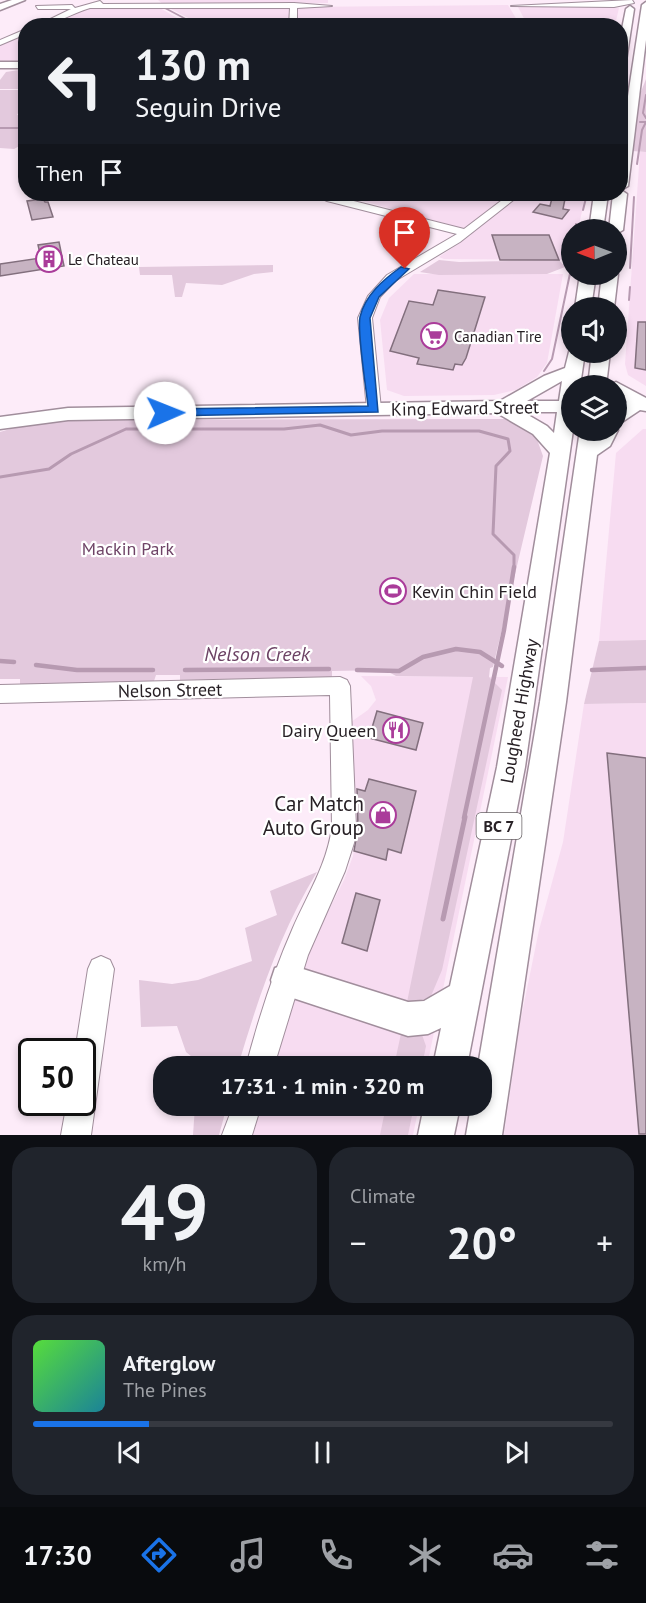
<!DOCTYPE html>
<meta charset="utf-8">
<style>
body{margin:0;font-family:"PT Sans",sans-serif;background:#20242c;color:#f1f3f6;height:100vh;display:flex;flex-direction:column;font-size:22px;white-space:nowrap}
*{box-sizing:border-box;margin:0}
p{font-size:20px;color:#9ea1a6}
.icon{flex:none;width:33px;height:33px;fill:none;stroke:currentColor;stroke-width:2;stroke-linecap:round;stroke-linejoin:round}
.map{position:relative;height:1135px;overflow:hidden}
.drawer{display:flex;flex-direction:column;gap:12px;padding:12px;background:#0d0f14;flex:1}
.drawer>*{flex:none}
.guide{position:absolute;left:18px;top:18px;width:610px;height:183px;border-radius:24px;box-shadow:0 3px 9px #0003;background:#171b24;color:#f1f3f6;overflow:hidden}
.needle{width:39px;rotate:269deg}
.buttons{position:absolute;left:561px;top:219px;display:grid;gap:12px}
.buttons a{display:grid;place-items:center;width:66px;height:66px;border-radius:50%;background:#171b24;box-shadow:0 3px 9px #0003;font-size:30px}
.speed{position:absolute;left:18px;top:1038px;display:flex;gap:12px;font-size:30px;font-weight:700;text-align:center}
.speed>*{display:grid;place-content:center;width:78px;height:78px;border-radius:50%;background:#171b24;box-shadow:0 3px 9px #0003;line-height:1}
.speed .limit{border:3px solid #111;border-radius:9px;background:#fff;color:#111}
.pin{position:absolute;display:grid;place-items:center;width:51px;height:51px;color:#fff;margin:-62px -26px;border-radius:50% 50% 50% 0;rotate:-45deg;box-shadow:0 0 6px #0007}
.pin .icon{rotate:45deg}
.me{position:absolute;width:66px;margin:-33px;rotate:89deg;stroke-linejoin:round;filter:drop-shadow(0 0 4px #0008)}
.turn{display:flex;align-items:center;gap:21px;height:126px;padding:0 18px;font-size:27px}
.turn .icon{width:78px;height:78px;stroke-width:2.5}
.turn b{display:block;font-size:42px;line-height:51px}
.then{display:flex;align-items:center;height:57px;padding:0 18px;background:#0003;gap:12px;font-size:22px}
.big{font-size:45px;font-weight:600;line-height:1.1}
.drawer .tile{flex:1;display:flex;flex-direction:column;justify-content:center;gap:9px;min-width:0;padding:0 21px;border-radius:24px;background:#20242c}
.drawer .dial{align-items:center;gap:0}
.dial b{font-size:78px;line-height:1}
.song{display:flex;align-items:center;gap:18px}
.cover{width:72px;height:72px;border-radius:9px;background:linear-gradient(135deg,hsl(110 70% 55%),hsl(190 70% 35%))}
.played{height:6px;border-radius:3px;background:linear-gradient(90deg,#1a73e8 20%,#363941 20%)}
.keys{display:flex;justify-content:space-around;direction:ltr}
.heat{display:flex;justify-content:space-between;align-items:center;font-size:33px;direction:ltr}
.drawer .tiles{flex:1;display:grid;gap:12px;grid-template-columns:1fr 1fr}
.tile:last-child{grid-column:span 2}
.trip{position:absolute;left:153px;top:1056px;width:339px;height:60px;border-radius:24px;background:#171b24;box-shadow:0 3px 9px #0003;font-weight:600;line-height:60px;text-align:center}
.dock{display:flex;height:96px;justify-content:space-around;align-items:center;background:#090b0e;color:#9ea1a6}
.dock .icon{width:42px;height:42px}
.dock .active{color:#1a73e8}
.dock b{font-size:27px;color:#f1f3f6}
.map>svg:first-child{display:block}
</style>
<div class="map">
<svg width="646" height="1135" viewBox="0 0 646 1135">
<rect width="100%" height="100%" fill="#fdecf9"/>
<g fill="#f7dcf1">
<path d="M158,0H328V3L164,5Z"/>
<path d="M508,5L520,25H298V9L300,7Z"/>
<path d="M167,7H291L289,26L202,25Z"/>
<path d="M518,7H612L619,8L615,25L528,26Z"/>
<path d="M92,8H160L189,25L45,26L70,14Z"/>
<path d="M25,34V62H0V46Z"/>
<path d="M640,152H646V386L628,375L625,364Z"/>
<path d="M337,194H586L578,229L572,230L571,260L444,259L439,257L471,235L454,226Z"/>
<path d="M414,274H563L547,363L537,377L516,390L494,395L404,396L387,390L380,320L389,298Z"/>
<path d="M643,429H646V640L599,641L616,453Z"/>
<path d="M361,676L508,677L427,1066H274L310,947L344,880L353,856L356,836L351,722L368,710L376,700L371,686Z"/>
<path d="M646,703V1135H504L520,1023L539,930L563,842L584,704Z"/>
<path d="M262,1106H419L413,1135H253Z"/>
</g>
<g fill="#e3c9dd">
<path d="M25,69V89H0V80L6,72Z"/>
<path d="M646,79V152L632,151L639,97Z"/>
<path d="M0,90H25V100L17,115L25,116V143L14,149L0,148Z"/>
<path d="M439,260L459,262L559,260L565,267L547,274L439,275L420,272Z"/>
<path d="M273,265V272L254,274L222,285L186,283L182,297H175L172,275H140L139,267Z"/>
<path d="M507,419L535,434L543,456L493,667L490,668L489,677L502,690L442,970L431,996L406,1007L473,677L396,676L385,670L332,671V678L180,680V675H156L154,681L20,688V679H0V432L27,424L76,420Z"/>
<path d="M646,640V703L584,704L599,641Z"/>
<path d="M317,872C280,932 258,999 238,1066H197V1061L186,1052L177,1026L141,1027L139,980L172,984L198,980L252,961L245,928L277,915L270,891Z"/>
<path d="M402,1029L421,1032L426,1046L422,1066H394Z"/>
<path d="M195,1106H227L219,1135H193Z"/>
<path d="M386,1106H414L408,1135H380Z"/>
</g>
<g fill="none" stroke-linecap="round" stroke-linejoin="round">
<path stroke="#b79ab1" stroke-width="1.5" d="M163,7L199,26"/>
<g stroke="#b79ab1" stroke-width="2">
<path d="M646,95L643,113L646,118"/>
<path d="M0,128H26"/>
<path d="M637,164L642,130L646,122H640"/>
<path d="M583,210L587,194"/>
<path d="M576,224L578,230"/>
<path d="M630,268L634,197"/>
<path d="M629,300L630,287"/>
<path d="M544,371L552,359L572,264"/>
</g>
<path stroke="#b79ab1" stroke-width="3" d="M0,477L49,469L71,454L126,429H284L320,425L351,435L382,431H479L508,439L510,451L496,466L493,534L514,555V568"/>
<g stroke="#b79ab1" stroke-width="4.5">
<path d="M0,661L14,662"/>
<path d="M36,665L77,670H153"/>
<path d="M185,670L329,669"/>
<path d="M357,670L399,671L423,657L456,649L480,652L502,666"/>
<path d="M592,670L646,668"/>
<path d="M464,818L504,630L514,567"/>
</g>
<path stroke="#b79ab1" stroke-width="5" d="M443,919L465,817"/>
</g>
<g fill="#c7b3c2" stroke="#826f7d" stroke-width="1.5">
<path d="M553,194H566L563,209L569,210L562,219L533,212L540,204L550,206Z"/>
<path d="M43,199L45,202H48L53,217L32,220L27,201Z"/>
<path d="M492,235H549L559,260H500Z"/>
<path d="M59,242L64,266L0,276V264L41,258L38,245Z"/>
<path d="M438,290L485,297L466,358L462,365L455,364L453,370L417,364L419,358L390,351L409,301L433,305Z"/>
<path d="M638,322H646V370L635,368Z"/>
<path d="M377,711L423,723L416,750L369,738Z"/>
<path d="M607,753L646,758V1134H639Z"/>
<path d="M369,779L416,791L401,853L388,849L386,860L354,851L358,827L357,789L365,791Z"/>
<path d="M356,893L380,900L367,951L342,943Z"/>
</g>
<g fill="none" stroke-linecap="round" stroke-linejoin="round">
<defs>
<g id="minor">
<path d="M632,0L634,3L614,7L511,6Z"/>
<path d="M100,1L103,4L294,3L332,6L297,8V26H289L290,8H90C72,13 53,26 36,26L71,9H38L36,6L72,5L75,8Z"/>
<path d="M26,29V34L0,45V40Z"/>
<path d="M313,194H326L464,229L510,194H521L460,242L395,281L380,297L372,318L381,409L379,412H369L367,409L358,318L368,296L387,275L457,234L327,201Z"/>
<path d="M340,677L347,680L350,686L356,827L354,843L345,871L308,955L274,1066H246C258,1021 273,973 292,930C307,895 327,865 332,827L330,695L0,703V685Z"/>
<path d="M101,956L110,960L114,969L91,1135H61L67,1102H82V1052H75L88,969L92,960Z"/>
<path d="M233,1106H261L252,1135H222Z"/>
</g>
<g id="major">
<path d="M12,0H25L0,10V4Z"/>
<path d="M646,2V40L628,186L621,190V142L642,5Z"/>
<path d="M630,6L634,9L626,61L621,64V34L626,9Z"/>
<rect x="0" y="62" width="26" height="6"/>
<path d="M621,190L627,194L623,230L616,234V230H609L613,194H621Z"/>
<path d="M594,194H608L603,230H589Z"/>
<path d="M616,272L618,274L614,308H598L602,274H616Z"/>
<path d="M580,274H596L591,308H575Z"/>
<path d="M570,348L572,352H585L580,386H572L573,430L525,767L467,1066H433L441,1028L428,1034L408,1036L287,996L275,992L271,980L275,968L287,964L408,1002L424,1001L450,986L497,767L550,453L533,434L497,413L68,420L0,429V417L68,408L500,401L544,376L565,368ZM562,381L559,401H527ZM523,412H557L554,433L547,426Z"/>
<path d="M592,352H610L606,386H588Z"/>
<path d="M616,382L646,398V411L640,410L616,426V410L627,402L616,395V386H608Z"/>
<path d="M616,428L618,430L610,446L597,455L566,702L502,1135H466L471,1106H482V1066H478L540,702L580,430H616Z"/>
<path d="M424,1106H460L454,1135H418Z"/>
</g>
</defs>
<use href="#minor" stroke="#a18e9c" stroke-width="2"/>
<use href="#major" stroke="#a18e9c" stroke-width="3"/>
<use href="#minor" fill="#fff" fill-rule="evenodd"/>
<use href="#major" fill="#fff" fill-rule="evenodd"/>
</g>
<path fill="#1a73e8" stroke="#114b97" stroke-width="1.5" d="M401,267L409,269L379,297L370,318L378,412L165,416L159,413L165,409L368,406C366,387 357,332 360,317C365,295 384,279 401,267Z"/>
<defs>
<symbol id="building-ring" viewBox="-11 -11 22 22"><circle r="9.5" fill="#fff" stroke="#aa3c9a" stroke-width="1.5"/><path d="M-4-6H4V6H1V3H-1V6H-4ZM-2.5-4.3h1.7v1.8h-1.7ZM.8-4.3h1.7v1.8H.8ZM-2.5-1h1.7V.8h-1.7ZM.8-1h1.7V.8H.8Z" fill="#aa3c9a"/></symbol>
<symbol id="supermarket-ring" viewBox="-11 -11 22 22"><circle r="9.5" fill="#fff" stroke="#aa3c9a" stroke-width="1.5"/><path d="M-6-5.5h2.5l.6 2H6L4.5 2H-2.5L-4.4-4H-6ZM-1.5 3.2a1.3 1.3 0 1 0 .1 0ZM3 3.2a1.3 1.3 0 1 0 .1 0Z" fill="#aa3c9a"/></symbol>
<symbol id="stadium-ring" viewBox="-11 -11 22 22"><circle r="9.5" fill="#fff" stroke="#aa3c9a" stroke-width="1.5"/><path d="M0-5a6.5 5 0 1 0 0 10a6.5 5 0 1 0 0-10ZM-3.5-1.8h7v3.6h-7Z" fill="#aa3c9a"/></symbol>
<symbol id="restaurant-ring" viewBox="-11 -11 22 22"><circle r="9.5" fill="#fff" stroke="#aa3c9a" stroke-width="1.5"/><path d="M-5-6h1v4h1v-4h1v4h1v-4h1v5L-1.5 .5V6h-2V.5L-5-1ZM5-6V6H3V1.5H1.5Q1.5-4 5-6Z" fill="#aa3c9a"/></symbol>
<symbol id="shop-ring" viewBox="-11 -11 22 22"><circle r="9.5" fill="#fff" stroke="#aa3c9a" stroke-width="1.5"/><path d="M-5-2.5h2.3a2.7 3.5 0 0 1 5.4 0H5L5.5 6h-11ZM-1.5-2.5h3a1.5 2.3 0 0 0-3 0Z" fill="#aa3c9a"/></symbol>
</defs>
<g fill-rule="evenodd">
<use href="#building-ring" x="34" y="244" width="30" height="30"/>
<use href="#supermarket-ring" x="419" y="321" width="30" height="30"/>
<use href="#stadium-ring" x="378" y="576" width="30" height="30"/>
<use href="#restaurant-ring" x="381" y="715" width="30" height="30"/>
<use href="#shop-ring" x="368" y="800" width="30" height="30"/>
</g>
<g text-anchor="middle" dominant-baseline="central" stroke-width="4.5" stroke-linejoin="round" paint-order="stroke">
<g font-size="15" fill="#272025" stroke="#fff" text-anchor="start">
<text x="68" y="259">Le Chateau</text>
<text x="454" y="336">Canadian Tire</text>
</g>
<rect fill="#fff" stroke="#686366" stroke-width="1.5" x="476.5" y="813" width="45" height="26" rx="4.5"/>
<g font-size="16" font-weight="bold" fill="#272025">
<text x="499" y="826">BC 7</text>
</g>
<g font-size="18" fill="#272025" stroke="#fff">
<text transform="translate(465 408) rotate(-1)">King Edward Street</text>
<text transform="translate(170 690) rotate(-1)">Nelson Street</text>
<text transform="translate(519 711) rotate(-80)">Lougheed Highway</text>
</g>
<g font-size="18" fill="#6e4366" stroke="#fff">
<text x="128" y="548">Mackin Park</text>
</g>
<g font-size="18" fill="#272025" stroke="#fff" text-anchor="start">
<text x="412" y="591">Kevin Chin Field</text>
<text x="376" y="730" text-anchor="end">Dairy Queen</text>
</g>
<g font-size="20" font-style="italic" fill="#6c4264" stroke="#fff">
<text x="257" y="654">Nelson Creek</text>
</g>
<g font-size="21" fill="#272025" stroke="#fff" text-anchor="end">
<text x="364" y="803">Car Match<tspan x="364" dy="24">Auto Group</tspan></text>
</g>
</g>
</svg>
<div class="buttons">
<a><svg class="needle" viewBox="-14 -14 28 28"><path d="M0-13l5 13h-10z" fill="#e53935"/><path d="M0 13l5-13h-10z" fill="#9ea1a6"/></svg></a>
<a><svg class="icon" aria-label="sound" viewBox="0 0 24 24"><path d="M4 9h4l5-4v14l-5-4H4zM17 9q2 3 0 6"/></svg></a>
<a><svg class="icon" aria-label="layers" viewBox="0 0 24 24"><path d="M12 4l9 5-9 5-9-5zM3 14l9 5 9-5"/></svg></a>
</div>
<div class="speed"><div class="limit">50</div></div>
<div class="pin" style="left:405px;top:269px;background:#d93025"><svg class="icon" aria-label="arrive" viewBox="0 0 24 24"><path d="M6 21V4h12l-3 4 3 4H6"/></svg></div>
<svg class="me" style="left:165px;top:413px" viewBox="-20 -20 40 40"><circle r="19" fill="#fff"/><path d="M0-13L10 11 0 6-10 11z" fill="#1a73e8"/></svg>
<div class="trip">17:31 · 1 min · 320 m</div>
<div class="guide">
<div class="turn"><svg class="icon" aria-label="left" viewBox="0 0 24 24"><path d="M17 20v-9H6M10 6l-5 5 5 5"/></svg><div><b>130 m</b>Seguin Drive</div></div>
<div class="then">Then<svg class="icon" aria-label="arrive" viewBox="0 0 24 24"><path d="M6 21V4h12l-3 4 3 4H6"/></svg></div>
</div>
</div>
<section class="drawer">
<div class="tiles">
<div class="tile dial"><b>49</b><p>km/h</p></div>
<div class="tile"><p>Climate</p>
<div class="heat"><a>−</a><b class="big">20°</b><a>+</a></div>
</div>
<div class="tile">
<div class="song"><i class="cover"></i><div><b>Afterglow</b><p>The Pines</p></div></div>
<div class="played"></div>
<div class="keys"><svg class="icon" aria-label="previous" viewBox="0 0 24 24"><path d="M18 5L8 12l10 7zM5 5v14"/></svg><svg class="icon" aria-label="pause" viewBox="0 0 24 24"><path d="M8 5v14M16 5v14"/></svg><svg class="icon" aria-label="next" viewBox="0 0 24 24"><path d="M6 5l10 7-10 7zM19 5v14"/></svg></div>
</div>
</div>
</section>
<nav class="dock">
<b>17:30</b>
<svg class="icon active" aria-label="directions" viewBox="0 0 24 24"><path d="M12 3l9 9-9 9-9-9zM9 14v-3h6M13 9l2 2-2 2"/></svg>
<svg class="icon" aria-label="music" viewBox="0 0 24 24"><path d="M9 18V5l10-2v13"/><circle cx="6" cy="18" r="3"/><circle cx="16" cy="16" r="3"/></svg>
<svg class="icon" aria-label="phone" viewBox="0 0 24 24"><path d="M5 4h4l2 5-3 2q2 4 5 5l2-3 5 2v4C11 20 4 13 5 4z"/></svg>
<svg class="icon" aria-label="climate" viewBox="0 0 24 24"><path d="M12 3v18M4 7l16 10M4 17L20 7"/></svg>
<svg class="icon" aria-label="car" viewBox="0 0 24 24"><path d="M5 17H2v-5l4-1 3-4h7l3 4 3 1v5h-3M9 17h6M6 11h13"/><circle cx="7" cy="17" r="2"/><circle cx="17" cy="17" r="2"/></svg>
<svg class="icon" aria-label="filters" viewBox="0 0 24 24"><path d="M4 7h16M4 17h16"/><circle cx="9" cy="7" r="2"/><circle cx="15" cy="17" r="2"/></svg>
</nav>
